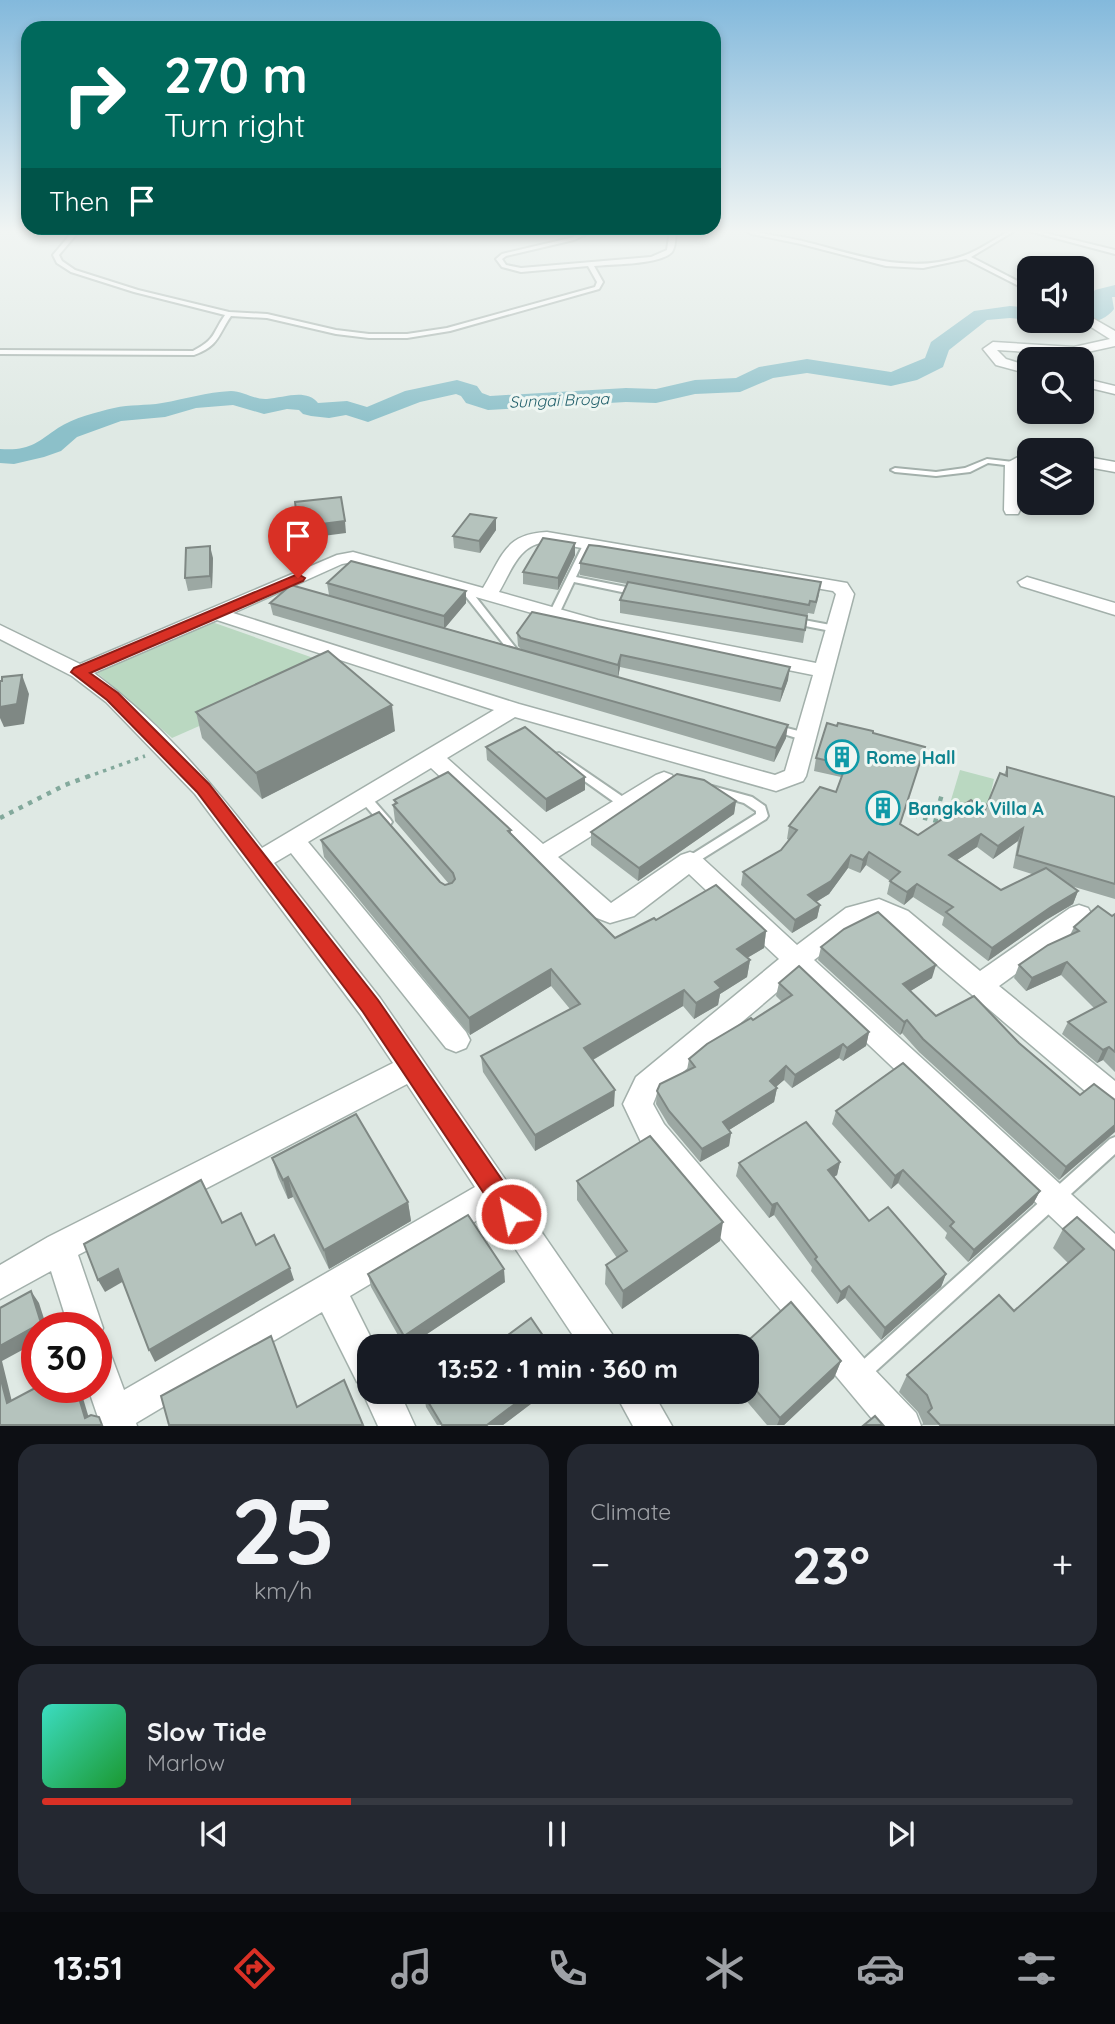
<!DOCTYPE html>
<meta charset="utf-8">
<style>
body{margin:0;font-family:Quicksand,sans-serif;background:#242831;color:#f1f3f6;height:100vh;display:flex;flex-direction:column;font-size:26px;white-space:nowrap}
*{box-sizing:border-box;margin:0}
p{font-size:23px;color:#9ea1a6}
.icon{flex:none;width:38px;height:38px;fill:none;stroke:currentColor;stroke-width:2;stroke-linecap:round;stroke-linejoin:round}
.map{position:relative;height:1426px;overflow:hidden}
.drawer{display:flex;flex-direction:column;gap:18px;padding:18px;background:#0d0f14;flex:1}
.drawer>*{flex:none}
.top-card{position:absolute;left:21px;top:21px;width:700px;height:214px;border-radius:21px;box-shadow:0 4px 10px #0003;background:#00695c;color:#fff;overflow:hidden}
.buttons{position:absolute;left:1017px;top:256px;display:grid;gap:14px}
.buttons a{display:grid;place-items:center;width:77px;height:77px;border-radius:14px;background:#171b24;box-shadow:0 4px 10px #0003;font-size:35px}
.speed{position:absolute;left:21px;top:1312px;display:flex;gap:14px;font-size:35px;font-weight:700;text-align:center}
.speed>*{display:grid;place-content:center;width:91px;height:91px;border-radius:50%;background:#171b24;box-shadow:0 4px 10px #0003;line-height:1}
.speed .limit{border:10px solid #d22;background:#fff;color:#111}
.pin{position:absolute;display:grid;place-items:center;width:60px;height:60px;color:#fff;margin:-72px -30px;border-radius:50% 50% 50% 0;rotate:-45deg;box-shadow:0 0 7px #0007}
.pin .icon{rotate:45deg}
.me{position:absolute;width:77px;margin:-38px;rotate:326deg;stroke-linejoin:round;filter:drop-shadow(0 0 5px #0008)}
.turn{display:flex;align-items:center;gap:24px;height:147px;padding:0 28px;font-size:32px}
.turn .icon{width:91px;height:91px;stroke-width:2.5}
.turn b{display:block;font-size:49px;line-height:60px}
.then{display:flex;align-items:center;height:66px;padding:0 28px;background:#0003;gap:14px;font-size:26px}
.big{font-size:52px;font-weight:700;line-height:1.1}
.drawer .card{flex:1;display:flex;flex-direction:column;justify-content:center;gap:10px;min-width:0;padding:0 24px;border-radius:21px;background:#242831}
.drawer .dial{align-items:center;gap:0}
.dial b{font-size:91px;line-height:1}
.song{display:flex;align-items:center;gap:21px}
.cover{width:84px;height:84px;border-radius:10px;background:linear-gradient(135deg,hsl(170 70% 55%),hsl(130 70% 35%))}
.played{height:7px;border-radius:4px;background:linear-gradient(90deg,#d93025 30%,#363941 30%)}
.keys{display:flex;justify-content:space-around;direction:ltr}
.heat{display:flex;justify-content:space-between;align-items:center;font-size:38px;direction:ltr}
.drawer .tiles{flex:1;display:grid;gap:18px;grid-template-columns:1fr 1fr}
.card:last-child{grid-column:span 2}
.trip{position:absolute;left:357px;top:1334px;width:402px;height:70px;border-radius:21px;background:#171b24;box-shadow:0 4px 10px #0003;font-weight:700;line-height:70px;text-align:center}
.tabs{display:flex;height:112px;justify-content:space-around;align-items:center;background:#090b0e;color:#9ea1a6}
.tabs .icon{width:49px;height:49px}
.tabs .selected{color:#d93025}
.tabs b{font-size:32px;color:#f1f3f6}
.map>svg:first-child{display:block}
</style>
<div class="map">
<svg width="1115" height="1426" viewBox="0 0 1115 1426">
<rect width="100%" height="100%" fill="#dfe9e4"/>
<g fill="#bad8c1">
<path d="M212,622L336,666L172,738L95,671Z"/>
<path d="M960,770L994,779L987,810L951,800Z"/>
</g>
<g fill="none" stroke-linecap="round" stroke-linejoin="round">
<g fill="#8cc0c9" fill-rule="evenodd">
<path d="M1115,285V297H1112L1114,309C1104,322 1090,324 1075,320H1082V310L1094,307L1092,294L1095,290Z"/>
<path d="M1010,306L1029,308V320L1010,318L987,320L949,350L943,367L917,380L891,386L807,373L773,378L740,392L695,394L656,403L626,402L488,410L466,403L461,396L456,394L420,402L368,422L346,415L329,418L311,416L303,414L299,410L287,409L264,414L233,405L196,408L165,417L121,421L77,437L61,451L44,457L14,464L0,463V449C30,451 36,443 58,428C73,418 97,412 114,408C130,404 146,406 162,403C186,399 206,392 231,391C243,391 255,400 267,399C283,398 306,388 318,403L347,401L367,407L405,391L457,380L477,386L482,393L490,396L626,388L656,389L695,380L736,378L759,367L807,359L891,372L925,358L931,342L974,311Z"/>
</g>
<defs>
<g id="service">
<path d="M74,230H80L59,255L62,261L75,270L138,290L229,312L267,314L336,330L369,334H407L447,328L595,287L597,282L588,266L521,272L502,267L496,259L502,254L570,238L589,230H595L574,240L506,256L502,259L506,265L521,268L651,257L667,250L670,230H676C675,237 676,246 672,252C660,265 611,264 594,266L603,282L599,289L450,331L407,338H369L336,334L267,318L231,316C217,336 220,345 194,355L0,354V350L193,351C216,339 212,334 225,315L134,292L71,272L57,263L53,255Z"/>
<path d="M743,230H750C771,236 793,238 814,244C863,257 912,274 963,256C980,250 996,238 1011,230H1016L971,257L1029,287V291L966,259L923,268L886,266L801,244L752,234Z"/>
<path d="M1025,230H1033L1115,250V254Z"/>
<path d="M987,459L1013,462L1017,464L1013,466L988,463L970,472L936,476L895,472L891,470L895,468L936,472L965,468Z"/>
<path d="M588,540L592,543L576,577L636,589L641,592L636,595L574,582L559,614L554,617L551,616L549,614L584,543Z"/>
<path d="M465,586L468,587L519,652L521,654L519,656H513L460,589Z"/>
<path d="M793,618L836,626L841,629L836,632L790,623L788,621Z"/>
<path d="M775,725L810,734L811,737L806,741L771,730L770,728Z"/>
<path d="M559,753L629,801L631,804L629,807H621L555,760L554,757L555,754Z"/>
<path d="M712,786L752,797L765,806L768,816L766,819L694,864H686L684,861L686,858L756,814V811L744,803L708,793L706,790L708,787Z"/>
<path d="M365,794L369,795L390,819L392,822L390,825H382L361,801L359,798L361,795Z"/>
<path d="M1115,1137V1154L866,1380L860,1383L854,1380L851,1374L854,1368L1110,1139Z"/>
</g>
<g id="minor">
<path d="M1082,312L1115,331V346L1074,355L997,350L1006,359L1029,366V374L996,365L983,349L993,342L1074,347L1110,339L1080,320Z"/>
<path d="M1082,378L1115,386V394L1082,386Z"/>
<path d="M1029,451V462L1021,466L1020,510L1018,514H1006L1004,510L1005,464Z"/>
<path d="M1082,456L1115,462V472L1082,466Z"/>
<path d="M547,532L847,583L854,594L806,776L803,781L776,791L515,717L447,758L543,844L656,775L664,772L672,775L675,780L672,785L558,857L611,903L681,855L690,852L699,855L797,945L846,908L879,899L908,911L980,971L1070,908L1079,905L1088,908L1092,915L1088,922L999,986L1115,1081V1112L1105,1108L890,925L877,919L863,923L814,960L1115,1234V1272L1104,1267L796,976L657,1094L653,1104L664,1124L869,1364L916,1413L921,1426H878L642,1144L623,1104L636,1077L779,959L689,874L634,916L610,923L589,915L431,768L308,842L466,1032L470,1040L466,1048L456,1052L446,1048L291,853L274,863L380,998L612,1334L617,1346H580L491,1212L350,1296L375,1346H369V1391H399L415,1426H378L362,1391L365,1386L357,1382L322,1312L136,1423L137,1426H101L88,1388H96V1342L108,1347L124,1390L475,1187L407,1084L78,1255L103,1328L98,1340L96,1328H69L51,1271L0,1299V1265L48,1237L393,1063L360,1014L195,794L106,702L72,676L0,639V625L80,664L337,555L353,552L483,588C503,555 505,534 547,532ZM547,542L833,591L836,594L816,663L598,620L499,592C512,570 519,544 547,542ZM353,562L595,631L813,675L785,771L775,775L519,704L233,613L342,564ZM217,620L494,710L262,848C213,784 159,721 94,673Z"/>
<path d="M1027,577L1115,603V615L1021,586L1018,582Z"/>
<path d="M614,1391H652L672,1426H633Z"/>
</g>
</defs>
<use href="#service" stroke="#a3b0ab" stroke-width="4"/>
<use href="#minor" stroke="#a3b0ab" stroke-width="3"/>
<path stroke="#83a99c" stroke-width="3.5" stroke-dasharray="3.5 5" stroke-linecap="butt" d="M87,777L145,756"/>
<g stroke="#83a99c" stroke-width="4.5" stroke-dasharray="4.5 6" stroke-linecap="butt">
<path d="M940,801L942,794"/>
<path d="M913,815L941,822"/>
<path d="M0,818L65,785L92,775"/>
</g>
<use href="#service" fill="#fff" fill-rule="evenodd"/>
<use href="#minor" fill="#fff" fill-rule="evenodd"/>
</g>
<g fill="#9ca8a3" fill-rule="evenodd">
<path d="M496,518V530L480,553L454,548L453,536Z"/>
<path d="M575,543V555L558,590L523,584V572Z"/>
<path d="M213,558L212,588L188,591L185,578Z"/>
<path d="M580,563L819,595L814,614L808,613L803,643L620,613V600L627,584L580,575Z"/>
<path d="M327,583L466,591V603L445,628L521,649L518,646L517,633L788,680L780,702L620,667L618,677L786,738L774,762L273,615L270,603L329,595Z"/>
<path d="M196,712L395,731L262,799L202,738Z"/>
<path d="M873,733L925,747L900,825L918,835L985,810L1004,775L1007,767L1115,797V899L1071,886L1078,891L1073,904L1046,920L988,961L942,925L944,917L913,897L904,905L887,894L890,881L866,865L860,873L848,868L829,894L816,902L820,905L817,918L792,933L741,885L743,872L781,850L789,840L787,839L789,826L836,792L841,777L814,771L816,758ZM1018,841L1013,868L1032,874L1001,890L957,860L977,847L993,859Z"/>
<path d="M486,747L585,790L546,812L487,760Z"/>
<path d="M394,800L511,830V833L615,938L656,920L766,931L764,948L747,958L750,960L747,977L720,994L718,1005L694,1019L683,1006L593,1060L614,1106L535,1151L483,1072L481,1056L570,1009L551,986L470,1035L324,857L321,840L445,885L449,884L395,821L393,805L395,804Z"/>
<path d="M736,801L734,814L638,881L591,845V832Z"/>
<path d="M1115,914V1072L1103,1060L1097,1063L1062,1034L1068,1022L1094,1008L1061,975L1026,991L1014,978L1019,965L1070,935L1074,927L1112,916Z"/>
<path d="M821,947L932,978L910,991L936,1016L1019,1043L1080,1095L1115,1100L1059,1180L919,1052L902,1033L900,1035L818,960Z"/>
<path d="M779,983L869,1032L866,1046L843,1061L839,1058L792,1088L784,1080L775,1087L777,1088L774,1102L729,1130L731,1133L729,1146L700,1162L668,1124L656,1104L657,1091L687,1070L689,1059L782,1002L776,996Z"/>
<path d="M836,1111L1040,1191L1033,1204L968,1262L945,1238L947,1233L898,1183L891,1189L832,1124Z"/>
<path d="M272,1158L408,1202L411,1221L329,1269L293,1197L288,1199L278,1177Z"/>
<path d="M840,1162L837,1175L834,1177L869,1221L946,1274L941,1287L881,1340L845,1298L837,1304L811,1271L812,1267L774,1215L769,1218L736,1176L739,1163Z"/>
<path d="M577,1181L720,1241L622,1309L605,1284L606,1265L617,1258L577,1200Z"/>
<path d="M1063,1229L1115,1251V1425H922L923,1423L918,1412L899,1392L907,1375L1014,1311L1068,1263L1053,1248Z"/>
<path d="M368,1274L505,1282L409,1346H404L371,1287Z"/>
<path d="M747,1346L841,1361L834,1378L784,1425H767L738,1391H747Z"/>
<path d="M430,1391H548L503,1425H437L426,1407L424,1395Z"/>
</g>
<g fill="#7f8884">
<path d="M496,518V530L480,553L479,541Z"/>
<path d="M345,521L346,533L300,539L298,527Z"/>
<path d="M575,543V555L558,590V578Z"/>
<path d="M210,546L213,558L212,588L210,576Z"/>
<path d="M466,591V603L444,629V616Z"/>
<path d="M621,655L620,667L618,678V665Z"/>
<path d="M790,667L788,680L780,702L782,689Z"/>
<path d="M22,675L29,694L24,724L4,727L0,718V702Z"/>
<path d="M392,705L395,731L262,799L256,773Z"/>
<path d="M788,725L786,738L774,762L776,748Z"/>
<path d="M585,777V790L546,812V799Z"/>
<path d="M736,801L734,814L638,881L639,868Z"/>
<path d="M1023,828L1018,841L993,859L998,846Z"/>
<path d="M981,834L977,847L945,868L949,855Z"/>
<path d="M869,852L866,865L860,873L863,860Z"/>
<path d="M851,855L848,868L829,894L806,908L808,895Z"/>
<path d="M917,884L913,897L904,905L907,892Z"/>
<path d="M1078,891L1073,904L1046,920L988,961L992,948L1051,907Z"/>
<path d="M820,905L817,918L792,933L795,920Z"/>
<path d="M766,931L764,948L735,965L737,949Z"/>
<path d="M750,960L747,977L720,994L718,1005L694,1019L696,1003L715,982Z"/>
<path d="M1067,962L1061,975L1026,991L1032,978Z"/>
<path d="M936,965L932,978L899,998L903,984Z"/>
<path d="M551,969V986L470,1035L469,1018Z"/>
<path d="M684,990L683,1006L584,1065V1048Z"/>
<path d="M907,1020L902,1033L900,1035L904,1022Z"/>
<path d="M869,1032L866,1046L843,1061L847,1048Z"/>
<path d="M843,1044L839,1058L792,1088L795,1075Z"/>
<path d="M1109,1047L1103,1060L1097,1063L1103,1050Z"/>
<path d="M786,1066L784,1080L768,1094L777,1088L774,1102L721,1135L723,1122Z"/>
<path d="M615,1090L614,1106L535,1151V1135Z"/>
<path d="M1115,1125V1132L1059,1180L1066,1167Z"/>
<path d="M731,1133L729,1146L700,1162L702,1149Z"/>
<path d="M840,1162L837,1175L824,1183L828,1170Z"/>
<path d="M903,1170L898,1183L891,1189L895,1176Z"/>
<path d="M288,1177L293,1197L288,1199L283,1180Z"/>
<path d="M1040,1191L1033,1204L968,1262L974,1250Z"/>
<path d="M408,1202L411,1221L329,1269L324,1250Z"/>
<path d="M777,1203L774,1215L769,1218L772,1205Z"/>
<path d="M723,1222L720,1241L622,1309L623,1291Z"/>
<path d="M290,1268L294,1280L155,1362L149,1350Z"/>
<path d="M118,1269L124,1281L105,1292L98,1280Z"/>
<path d="M504,1269L505,1282L409,1346H405L404,1336Z"/>
<path d="M946,1274L941,1287L881,1340L885,1328Z"/>
<path d="M849,1286L845,1298L837,1304L841,1292Z"/>
<path d="M31,1291L39,1303L47,1328H37V1342L2,1361L15,1414L7,1403L0,1376V1346Z"/>
<path d="M841,1361L834,1378L784,1425H777L780,1418Z"/>
<path d="M76,1388H80L91,1425L85,1418Z"/>
<path d="M532,1391H548L503,1425H487Z"/>
</g>
<g fill="#b5c3bd" stroke="#7f8884" stroke-width="2">
<path d="M341,497L345,521L298,527L295,502Z"/>
<path d="M470,514L496,518L479,541L453,536Z"/>
<path d="M543,538L575,543L558,578L523,572Z"/>
<path d="M589,545L599,546L821,582L816,602L810,601L809,605L580,563Z"/>
<path d="M210,546V576L185,578L186,548Z"/>
<path d="M351,561L466,591L444,616L327,583Z"/>
<path d="M628,582L807,616L805,630L620,600Z"/>
<path d="M291,585L788,725L776,748L270,603Z"/>
<path d="M532,612L790,667L782,689L621,655L618,665L521,638L517,633Z"/>
<path d="M328,651L392,705L256,773L196,712Z"/>
<path d="M22,675L17,704L0,707V681H2V677Z"/>
<path d="M827,723L837,726L838,723L873,731V733L925,747L900,824L918,835L971,800L985,810L1000,773L1007,776V767L1115,797V884L1017,855L1023,828L998,846L981,834L949,855L1001,890L1046,868L1078,891L1051,907L992,948L946,912L953,907L917,884L907,892L890,881L900,872L869,852L863,860L851,855L831,881L808,895L820,905L795,920L743,872L781,850L797,830L789,826L820,787L836,792L846,765L816,758Z"/>
<path d="M525,727L585,777L546,799L486,747Z"/>
<path d="M448,772L511,830L508,831L615,938L654,918L656,920L716,885L766,931L737,949L750,960L715,982L721,988L696,1003L684,990L584,1048L615,1090L535,1135L481,1056L580,1004L551,969L469,1018L321,840L379,812L440,882L445,885L452,883L455,879L453,873L393,805L397,803L394,800Z"/>
<path d="M677,774L704,780L736,801L639,868L591,832Z"/>
<path d="M1098,906L1112,916L1115,914V1052L1109,1047L1103,1050L1068,1022L1106,1002L1067,962L1032,978L1019,965L1048,945L1079,931L1074,927Z"/>
<path d="M878,912L936,965L903,984L936,1016L974,996L1019,1043L1080,1095L1094,1084L1115,1100V1125L1066,1167L923,1039L907,1020L904,1022L821,947L844,929Z"/>
<path d="M799,966L869,1032L847,1048L843,1044L795,1075L786,1066L770,1081L777,1088L723,1122L731,1133L702,1149L669,1111L657,1091L660,1084L695,1067L689,1059L707,1044L751,1018L753,1020L792,995L779,983Z"/>
<path d="M903,1063L1040,1191L974,1250L950,1226L954,1222L903,1170L895,1176L836,1111Z"/>
<path d="M356,1114L408,1202L324,1250L288,1177L283,1180L272,1158Z"/>
<path d="M806,1122L840,1162L828,1170L869,1221L888,1207L946,1274L885,1328L849,1286L841,1292L815,1259L817,1257L777,1203L772,1205L739,1163Z"/>
<path d="M650,1136L723,1222L623,1291L606,1265L627,1251L577,1181Z"/>
<path d="M201,1180L222,1223L241,1213L256,1245L274,1235L290,1268L149,1350L118,1269L98,1280L84,1244Z"/>
<path d="M468,1215L504,1269L404,1336L368,1274Z"/>
<path d="M1077,1217L1115,1251V1425H940L928,1412L932,1408L927,1395L907,1375L999,1295L1014,1311L1084,1249L1063,1229Z"/>
<path d="M31,1291L41,1323L0,1346V1308Z"/>
<path d="M791,1302L841,1361L780,1418L747,1380V1346H742Z"/>
<path d="M531,1318L550,1346H493Z"/>
<path d="M271,1336L297,1407L344,1380L363,1425H169L161,1396Z"/>
<path d="M0,1376L7,1403L37,1387V1388H76L85,1418L91,1415L99,1417L102,1425H0Z"/>
<path d="M430,1391H532L487,1425H442L424,1395Z"/>
<path d="M875,1416L883,1425H864Z"/>
</g>
<linearGradient id="sky" x2="0" y2="1"><stop stop-color="#83b9dc"/><stop offset="0.54" stop-color="#f1f5f3"/><stop offset="1" stop-color="#f1f5f3" stop-opacity="0"/></linearGradient>
<rect width="1115" height="429" fill="url(#sky)"/>
<path fill="#d93025" stroke="#8d1f18" stroke-width="2" d="M298,574L305,578L303,581L90,673L118,693L209,784L378,1000L520,1206L523,1214L520,1222L511,1226L503,1222L363,1012L197,792L107,700L71,672L74,668Z"/>
<defs>
<symbol id="building-ring" viewBox="-11 -11 22 22"><circle r="9.5" fill="#eff6f2" stroke="#0f9aa8" stroke-width="1.5"/><path d="M-4-6H4V6H1V3H-1V6H-4ZM-2.5-4.3h1.7v1.8h-1.7ZM.8-4.3h1.7v1.8H.8ZM-2.5-1h1.7V.8h-1.7ZM.8-1h1.7V.8H.8Z" fill="#0f9aa8"/></symbol>
</defs>
<g fill-rule="evenodd">
<use href="#building-ring" x="823" y="738" width="38" height="38"/>
<use href="#building-ring" x="864" y="789" width="38" height="38"/>
</g>
<g text-anchor="middle" dominant-baseline="central" stroke-width="6" stroke-linejoin="round" paint-order="stroke">
<g font-size="16" font-style="italic" fill="#23616c" stroke="#eff6f2">
<text transform="translate(559 400) rotate(-2)">Sungai Broga</text>
</g>
<g font-size="18" font-weight="bold" fill="#0d838f" stroke="#eff6f2" text-anchor="start">
<text x="866" y="757">Rome Hall</text>
<text x="908" y="808">Bangkok Villa A</text>
</g>
</g>
</svg>
<div class="buttons">
<a><svg class="icon" aria-label="sound" viewBox="0 0 24 24"><path d="M4 9h4l5-4v14l-5-4H4zM17 9q2 3 0 6"/></svg></a>
<a><svg class="icon" aria-label="search" viewBox="0 0 24 24"><circle cx="10" cy="10" r="6"/><path d="M15 15l6 6"/></svg></a>
<a><svg class="icon" aria-label="layers" viewBox="0 0 24 24"><path d="M12 4l9 5-9 5-9-5zM3 14l9 5 9-5"/></svg></a>
</div>
<div class="speed"><div class="limit">30</div></div>
<div class="pin" style="left:298px;top:578px;background:#d93025"><svg class="icon" aria-label="arrive" viewBox="0 0 24 24"><path d="M6 21V4h12l-3 4 3 4H6"/></svg></div>
<svg class="me" style="left:511px;top:1214px" viewBox="-20 -20 40 40"><circle r="17" fill="#d93025" stroke="#fff" stroke-width="3"/><path d="M0-11L8 9 0 5-8 9z" fill="#fff"/></svg>
<div class="trip">13:52 · 1 min · 360 m</div>
<div class="top-card">
<div class="turn"><svg class="icon" aria-label="right" viewBox="0 0 24 24"><path d="M7 20v-9h11M14 6l5 5-5 5"/></svg><div><b>270 m</b>Turn right</div></div>
<div class="then">Then<svg class="icon" aria-label="arrive" viewBox="0 0 24 24"><path d="M6 21V4h12l-3 4 3 4H6"/></svg></div>
</div>
</div>
<section class="drawer">
<div class="tiles">
<div class="card dial"><b>25</b><p>km/h</p></div>
<div class="card"><p>Climate</p>
<div class="heat"><a>−</a><b class="big">23°</b><a>+</a></div>
</div>
<div class="card">
<div class="song"><i class="cover"></i><div><b>Slow Tide</b><p>Marlow</p></div></div>
<div class="played"></div>
<div class="keys"><svg class="icon" aria-label="previous" viewBox="0 0 24 24"><path d="M18 5L8 12l10 7zM5 5v14"/></svg><svg class="icon" aria-label="pause" viewBox="0 0 24 24"><path d="M8 5v14M16 5v14"/></svg><svg class="icon" aria-label="next" viewBox="0 0 24 24"><path d="M6 5l10 7-10 7zM19 5v14"/></svg></div>
</div>
</div>
</section>
<nav class="tabs">
<b>13:51</b>
<svg class="icon selected" aria-label="directions" viewBox="0 0 24 24"><path d="M12 3l9 9-9 9-9-9zM9 14v-3h6M13 9l2 2-2 2"/></svg>
<svg class="icon" aria-label="music" viewBox="0 0 24 24"><path d="M9 18V5l10-2v13"/><circle cx="6" cy="18" r="3"/><circle cx="16" cy="16" r="3"/></svg>
<svg class="icon" aria-label="phone" viewBox="0 0 24 24"><path d="M5 4h4l2 5-3 2q2 4 5 5l2-3 5 2v4C11 20 4 13 5 4z"/></svg>
<svg class="icon" aria-label="climate" viewBox="0 0 24 24"><path d="M12 3v18M4 7l16 10M4 17L20 7"/></svg>
<svg class="icon" aria-label="car" viewBox="0 0 24 24"><path d="M5 17H2v-5l4-1 3-4h7l3 4 3 1v5h-3M9 17h6M6 11h13"/><circle cx="7" cy="17" r="2"/><circle cx="17" cy="17" r="2"/></svg>
<svg class="icon" aria-label="filters" viewBox="0 0 24 24"><path d="M4 7h16M4 17h16"/><circle cx="9" cy="7" r="2"/><circle cx="15" cy="17" r="2"/></svg>
</nav>
